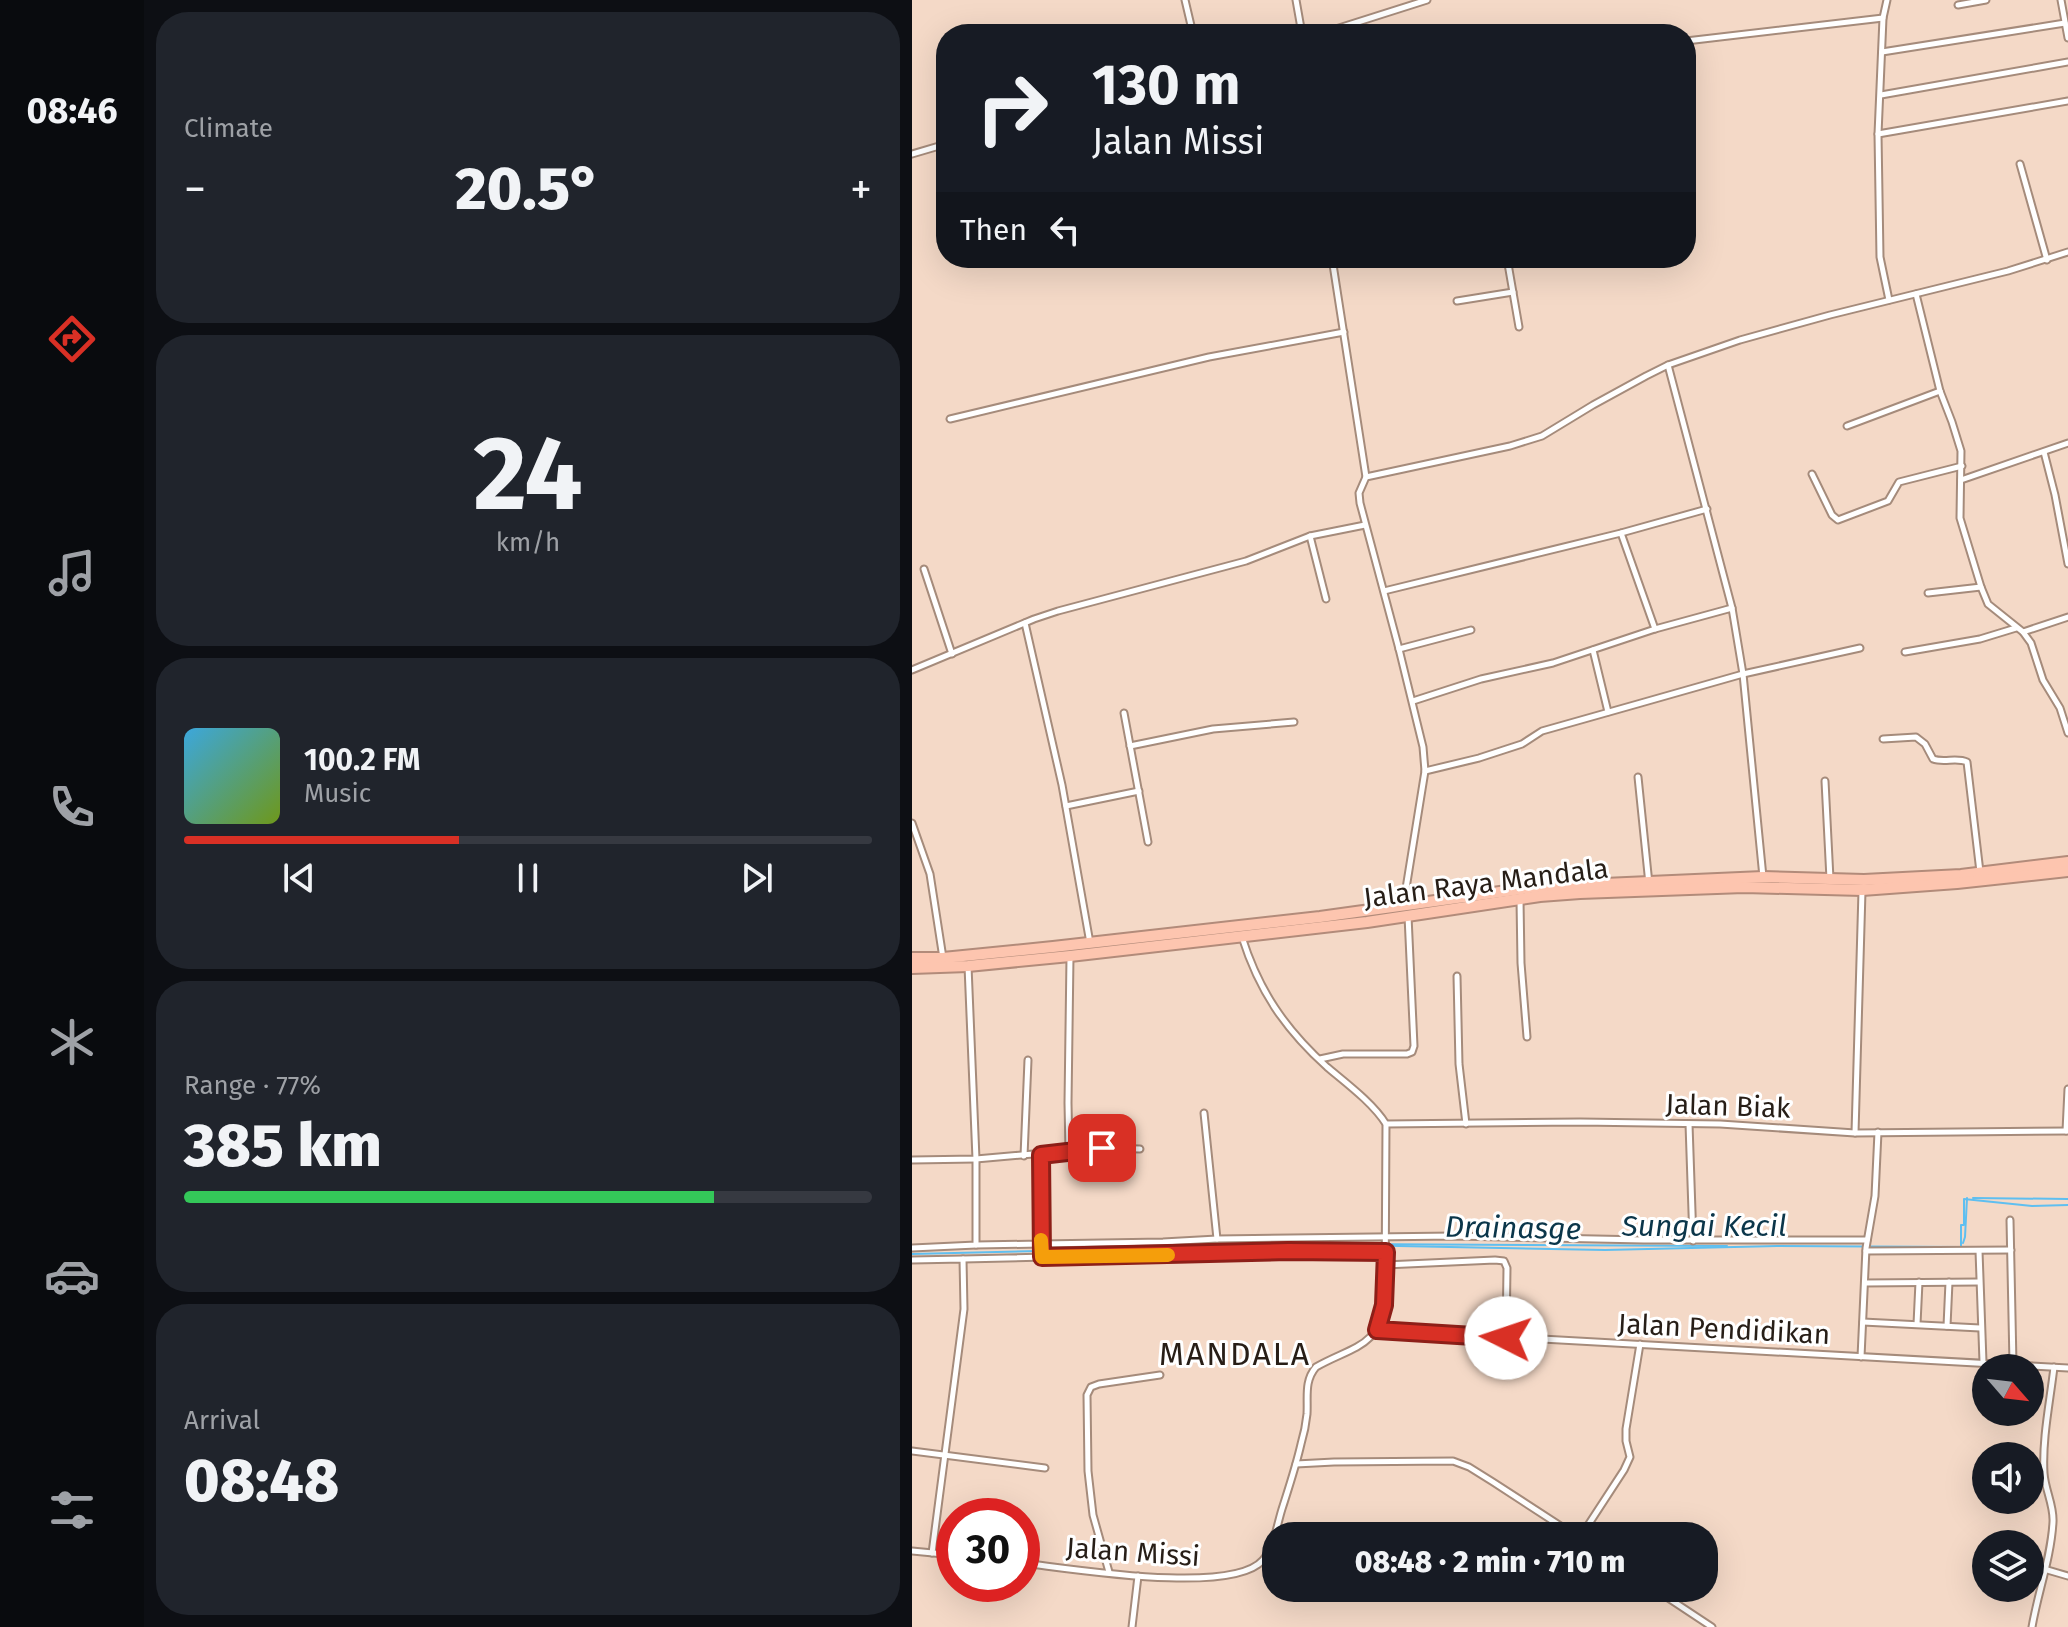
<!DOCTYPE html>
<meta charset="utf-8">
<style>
body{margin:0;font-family:"Fira Sans",sans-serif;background:#20242c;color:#f1f3f6;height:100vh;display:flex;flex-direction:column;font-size:30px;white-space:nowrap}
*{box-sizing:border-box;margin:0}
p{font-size:26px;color:#9ea1a6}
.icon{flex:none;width:44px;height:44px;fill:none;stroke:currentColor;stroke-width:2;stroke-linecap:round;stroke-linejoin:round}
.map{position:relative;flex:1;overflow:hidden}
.details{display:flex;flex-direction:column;gap:12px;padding:12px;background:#0d0f14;width:768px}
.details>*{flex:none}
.hud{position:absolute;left:24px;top:24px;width:760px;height:244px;border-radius:32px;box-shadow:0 8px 32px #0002;background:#171b24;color:#f1f3f6;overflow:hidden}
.needle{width:52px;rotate:118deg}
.buttons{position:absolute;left:1060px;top:1354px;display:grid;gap:16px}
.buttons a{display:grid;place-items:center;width:72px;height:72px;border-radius:50%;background:#171b24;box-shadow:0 8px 32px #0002;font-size:40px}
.speed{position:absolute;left:24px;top:1498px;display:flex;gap:16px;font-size:40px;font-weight:700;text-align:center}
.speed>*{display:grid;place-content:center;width:104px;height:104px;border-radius:50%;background:#171b24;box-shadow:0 8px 32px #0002;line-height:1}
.speed .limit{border:12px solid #d22;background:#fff;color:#111}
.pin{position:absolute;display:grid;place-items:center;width:68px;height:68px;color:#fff;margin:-34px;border-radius:16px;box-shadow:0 4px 12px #0006}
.me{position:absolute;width:88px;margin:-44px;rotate:274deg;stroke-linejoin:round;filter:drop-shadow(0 0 6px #0008)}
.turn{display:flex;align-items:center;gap:28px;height:168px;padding:0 24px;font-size:36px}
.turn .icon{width:104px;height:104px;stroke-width:2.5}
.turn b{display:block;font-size:56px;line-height:68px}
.then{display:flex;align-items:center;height:76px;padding:0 24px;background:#0003;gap:16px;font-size:30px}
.big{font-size:60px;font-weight:800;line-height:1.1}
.details .tile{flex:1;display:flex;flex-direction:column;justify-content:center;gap:12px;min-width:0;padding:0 28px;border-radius:32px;background:#20242c}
.details .dial{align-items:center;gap:0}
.dial b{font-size:104px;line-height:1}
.song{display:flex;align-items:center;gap:24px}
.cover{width:96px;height:96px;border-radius:12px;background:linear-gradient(135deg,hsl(200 70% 55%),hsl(80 70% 35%))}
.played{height:8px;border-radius:4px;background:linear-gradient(90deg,#d93025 40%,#363941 40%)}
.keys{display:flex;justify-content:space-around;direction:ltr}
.heat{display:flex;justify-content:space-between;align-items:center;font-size:44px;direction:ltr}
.charge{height:12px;border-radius:6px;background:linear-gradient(90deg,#34c759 77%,#363941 0)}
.trip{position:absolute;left:350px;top:1522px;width:456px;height:80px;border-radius:32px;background:#171b24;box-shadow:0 8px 32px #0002;font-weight:800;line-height:80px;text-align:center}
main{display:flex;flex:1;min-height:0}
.menu{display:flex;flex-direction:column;width:144px;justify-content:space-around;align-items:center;background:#090b0e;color:#9ea1a6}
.menu .icon{width:56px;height:56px}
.menu .active{color:#d93025}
.menu b{font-size:36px;color:#f1f3f6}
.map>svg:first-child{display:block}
</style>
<main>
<nav class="menu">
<b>08:46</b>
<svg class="icon active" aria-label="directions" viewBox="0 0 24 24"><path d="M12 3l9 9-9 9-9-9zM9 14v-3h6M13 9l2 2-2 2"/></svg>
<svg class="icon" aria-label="music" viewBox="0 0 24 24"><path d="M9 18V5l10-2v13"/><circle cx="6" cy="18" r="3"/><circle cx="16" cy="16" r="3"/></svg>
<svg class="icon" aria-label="phone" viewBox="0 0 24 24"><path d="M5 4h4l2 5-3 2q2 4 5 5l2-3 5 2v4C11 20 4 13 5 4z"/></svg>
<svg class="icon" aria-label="climate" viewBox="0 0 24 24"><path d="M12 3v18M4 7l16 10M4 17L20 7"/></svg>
<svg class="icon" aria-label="car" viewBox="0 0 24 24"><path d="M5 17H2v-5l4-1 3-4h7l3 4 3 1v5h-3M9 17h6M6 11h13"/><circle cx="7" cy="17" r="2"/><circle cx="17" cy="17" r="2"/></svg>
<svg class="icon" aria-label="filters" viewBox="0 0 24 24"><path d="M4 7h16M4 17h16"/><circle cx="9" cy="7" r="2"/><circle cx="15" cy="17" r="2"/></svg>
</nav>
<section class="details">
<div class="tile"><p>Climate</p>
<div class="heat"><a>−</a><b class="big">20.5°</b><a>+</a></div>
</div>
<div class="tile dial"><b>24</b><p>km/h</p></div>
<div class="tile">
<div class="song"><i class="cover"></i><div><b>100.2 FM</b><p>Music</p></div></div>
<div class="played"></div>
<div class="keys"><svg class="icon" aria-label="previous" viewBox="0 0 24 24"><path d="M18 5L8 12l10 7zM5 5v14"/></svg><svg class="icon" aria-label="pause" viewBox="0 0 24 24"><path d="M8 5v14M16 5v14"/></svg><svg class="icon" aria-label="next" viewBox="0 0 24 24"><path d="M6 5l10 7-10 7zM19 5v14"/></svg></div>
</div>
<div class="tile"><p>Range · 77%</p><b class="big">385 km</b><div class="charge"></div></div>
<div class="tile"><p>Arrival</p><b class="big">08:48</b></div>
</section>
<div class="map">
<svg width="1156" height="1627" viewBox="0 0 1156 1627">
<rect width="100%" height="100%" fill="#f4d9c7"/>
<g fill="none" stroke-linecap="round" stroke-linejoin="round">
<g stroke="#5fbff0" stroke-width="2">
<path d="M1061,1198L1156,1199"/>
<path d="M1051,1243L1053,1237L1055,1198"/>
<path d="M437,1244L815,1246"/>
<path d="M133,1251L385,1244L693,1250L865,1246L1049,1247V1225H1052V1199L1120,1206L1156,1205"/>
<path d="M0,1254L127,1251"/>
</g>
<defs>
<g id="street">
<path d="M273,0L281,34"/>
<path d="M384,0L390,34"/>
<path d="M975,0L971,18L966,134L968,257L977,300"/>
<path d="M1149,0L1156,38"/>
<path d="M1046,5L1074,0"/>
<path d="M408,34L515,0"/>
<path d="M774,41L971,18"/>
<path d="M970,52L1153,23"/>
<path d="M969,95L1156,62"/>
<path d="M966,134L1156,101"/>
<path d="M0,154L34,144"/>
<path d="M1108,164L1135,260"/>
<path d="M420,258L454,477"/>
<path d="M595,258L607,327"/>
<path d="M1004,294L1028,391L1040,422L1049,451L1048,518L1069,587L1076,604L1111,632L1119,643L1131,680L1148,708L1156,733"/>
<path d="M545,301L601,292"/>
<path d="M756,365L820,608L831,674L851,877"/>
<path d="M38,419L297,357L432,332"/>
<path d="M935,426L1028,391"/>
<path d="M1132,452L1143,495L1156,564"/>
<path d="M900,474L920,515L926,520L976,501L987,482L1050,466"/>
<path d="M1049,480L1156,443"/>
<path d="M709,533L743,629"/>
<path d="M398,536L414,599"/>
<path d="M12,569L40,654"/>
<path d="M472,591L709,533L795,509"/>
<path d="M1016,593L1069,587"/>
<path d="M113,623L150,785L178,943"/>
<path d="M1111,632L1156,617"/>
<path d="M487,649L559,630"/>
<path d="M681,650L696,712"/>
<path d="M993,652L1068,639L1104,628"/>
<path d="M0,670L122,619L146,611L334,561L398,536L453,525"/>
<path d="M501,701L569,679L641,663L743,629L820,608"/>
<path d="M212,713L236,842"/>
<path d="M971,739L1004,737L1013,744L1021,759C1032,763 1045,757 1055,762L1068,872"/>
<path d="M218,746L301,729L382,722"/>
<path d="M513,771L567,758L610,744L630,731L729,703L831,674L948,648"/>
<path d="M726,777L737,884"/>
<path d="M913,781L918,879"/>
<path d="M154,806L227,791"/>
<path d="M0,823L18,874L31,958"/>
<path d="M608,900L609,963L615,1037"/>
<path d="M491,907L513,771L511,747L487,649L448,503L447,493L454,477L598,446L630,436L681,405L734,376L756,365L828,340L918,315L1096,271L1156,252"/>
<path d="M545,976L547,1064L554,1124"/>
<path d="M408,1059L431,1054H495L500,1052L502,1046L496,916"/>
<path d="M292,1113L305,1239L542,1236L732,1240H955"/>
<path d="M474,1124L668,1122L808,1124L943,1133L1156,1131"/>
<path d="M777,1124L781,1241"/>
<path d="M1154,1131L1156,1089"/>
<path d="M943,1133L950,891"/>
<path d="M157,1152L156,1103L158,957"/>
<path d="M112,1156L116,1060"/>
<path d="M0,1160L64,1159L190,1148L228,1149"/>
<path d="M1098,1220L1101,1364"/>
<path d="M64,1245L129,1244V1155"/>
<path d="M0,1248L64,1245V1159L56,966"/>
<path d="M954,1251L1099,1250"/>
<path d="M1067,1251L1071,1362"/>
<path d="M130,1257L129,1244L251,1242L305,1239"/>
<path d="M51,1259L376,1251L473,1252"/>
<path d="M0,1260L51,1259L52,1309L20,1553"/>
<path d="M473,1265L583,1260L592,1261L595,1268L594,1338"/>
<path d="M953,1283L1067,1282"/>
<path d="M951,1322L1068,1328"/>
<path d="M1005,1324L1007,1282"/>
<path d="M1035,1326L1037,1282"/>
<path d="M465,1330L1156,1368"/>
<path d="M949,1357L954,1248L963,1196L966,1132"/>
<path d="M0,1451L133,1468"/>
<path d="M384,1464L422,1462L541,1461L557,1467L581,1482L664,1536"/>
<path d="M669,1536L712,1470L718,1457L714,1441V1429L728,1344"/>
<path d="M0,1551L42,1555"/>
<path d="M110,1563C156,1568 320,1596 351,1560C362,1547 365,1525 370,1509C377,1487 384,1466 389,1444C392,1434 394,1424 395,1414C396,1397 392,1381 404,1367C441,1346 468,1348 473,1299L474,1124C461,1103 434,1083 415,1067C373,1029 347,991 330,937"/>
<path d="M1132,1569L1156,1576"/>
<path d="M197,1572L181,1515L176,1471L175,1395L179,1387L187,1384L248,1375"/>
<path d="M741,1588L800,1627"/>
<path d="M220,1627L226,1576"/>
<path d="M1120,1627C1126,1592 1139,1558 1141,1522C1142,1505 1133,1490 1132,1473C1130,1439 1138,1402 1142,1367"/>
</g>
<g id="highway">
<path d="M0,958H31L141,947L408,917L624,887L851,877L952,880L1049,875L1156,862"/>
<path d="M0,968L56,966L158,956L455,922L628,896L668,893L832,887L950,890L1045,883L1156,871"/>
</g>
</defs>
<use href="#street" stroke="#a58b7b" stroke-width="9"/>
<use href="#highway" stroke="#b28b7a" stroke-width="14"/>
<use href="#street" stroke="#fff" stroke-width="5"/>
<use href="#highway" stroke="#fdc5af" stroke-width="10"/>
</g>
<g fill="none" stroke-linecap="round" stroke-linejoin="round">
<defs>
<path id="route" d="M190,1148L129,1155L130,1257L376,1251L474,1252L472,1305L465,1330L594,1338"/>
</defs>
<use href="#route" stroke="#8d1f18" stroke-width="20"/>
<use href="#route" stroke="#d93025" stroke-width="14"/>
<path stroke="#f59e0b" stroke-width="14" d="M129,1240L130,1257L256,1255"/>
</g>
<g text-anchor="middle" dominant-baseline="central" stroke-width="6" stroke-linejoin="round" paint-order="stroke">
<g font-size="28" fill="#271e17" stroke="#fff">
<text transform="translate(574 883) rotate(-7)">Jalan Raya Mandala</text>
<text transform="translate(816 1106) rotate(2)">Jalan Biak</text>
<text transform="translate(812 1329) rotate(3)">Jalan Pendidikan</text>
<text transform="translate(221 1552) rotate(4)">Jalan Missi</text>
</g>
<g font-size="30" font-style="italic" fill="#0b364a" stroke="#fff">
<text x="792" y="1226">Sungai Kecil</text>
<text transform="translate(601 1228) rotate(1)">Drainasge</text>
</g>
<g font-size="32" letter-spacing="2" fill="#271e17" stroke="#fff">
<text x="323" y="1354">MANDALA</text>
</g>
</g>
</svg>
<div class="buttons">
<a><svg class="needle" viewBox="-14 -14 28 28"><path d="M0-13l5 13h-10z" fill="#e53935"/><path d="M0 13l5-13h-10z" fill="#9ea1a6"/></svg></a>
<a><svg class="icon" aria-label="sound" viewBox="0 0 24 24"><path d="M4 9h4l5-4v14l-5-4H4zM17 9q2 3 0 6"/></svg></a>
<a><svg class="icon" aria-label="layers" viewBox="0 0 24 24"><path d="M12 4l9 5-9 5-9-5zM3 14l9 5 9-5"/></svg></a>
</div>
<div class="speed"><div class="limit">30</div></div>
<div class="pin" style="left:190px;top:1148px;background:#d93025"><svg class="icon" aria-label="arrive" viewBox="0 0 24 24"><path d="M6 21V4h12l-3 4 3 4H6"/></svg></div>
<svg class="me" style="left:594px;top:1338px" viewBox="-20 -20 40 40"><circle r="19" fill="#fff"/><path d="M0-13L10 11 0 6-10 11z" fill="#d93025"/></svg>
<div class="trip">08:48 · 2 min · 710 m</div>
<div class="hud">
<div class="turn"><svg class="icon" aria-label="right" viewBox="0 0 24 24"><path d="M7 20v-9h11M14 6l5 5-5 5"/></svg><div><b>130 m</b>Jalan Missi</div></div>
<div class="then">Then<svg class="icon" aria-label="left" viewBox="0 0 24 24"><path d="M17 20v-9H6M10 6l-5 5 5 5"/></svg></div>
</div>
</div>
</main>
